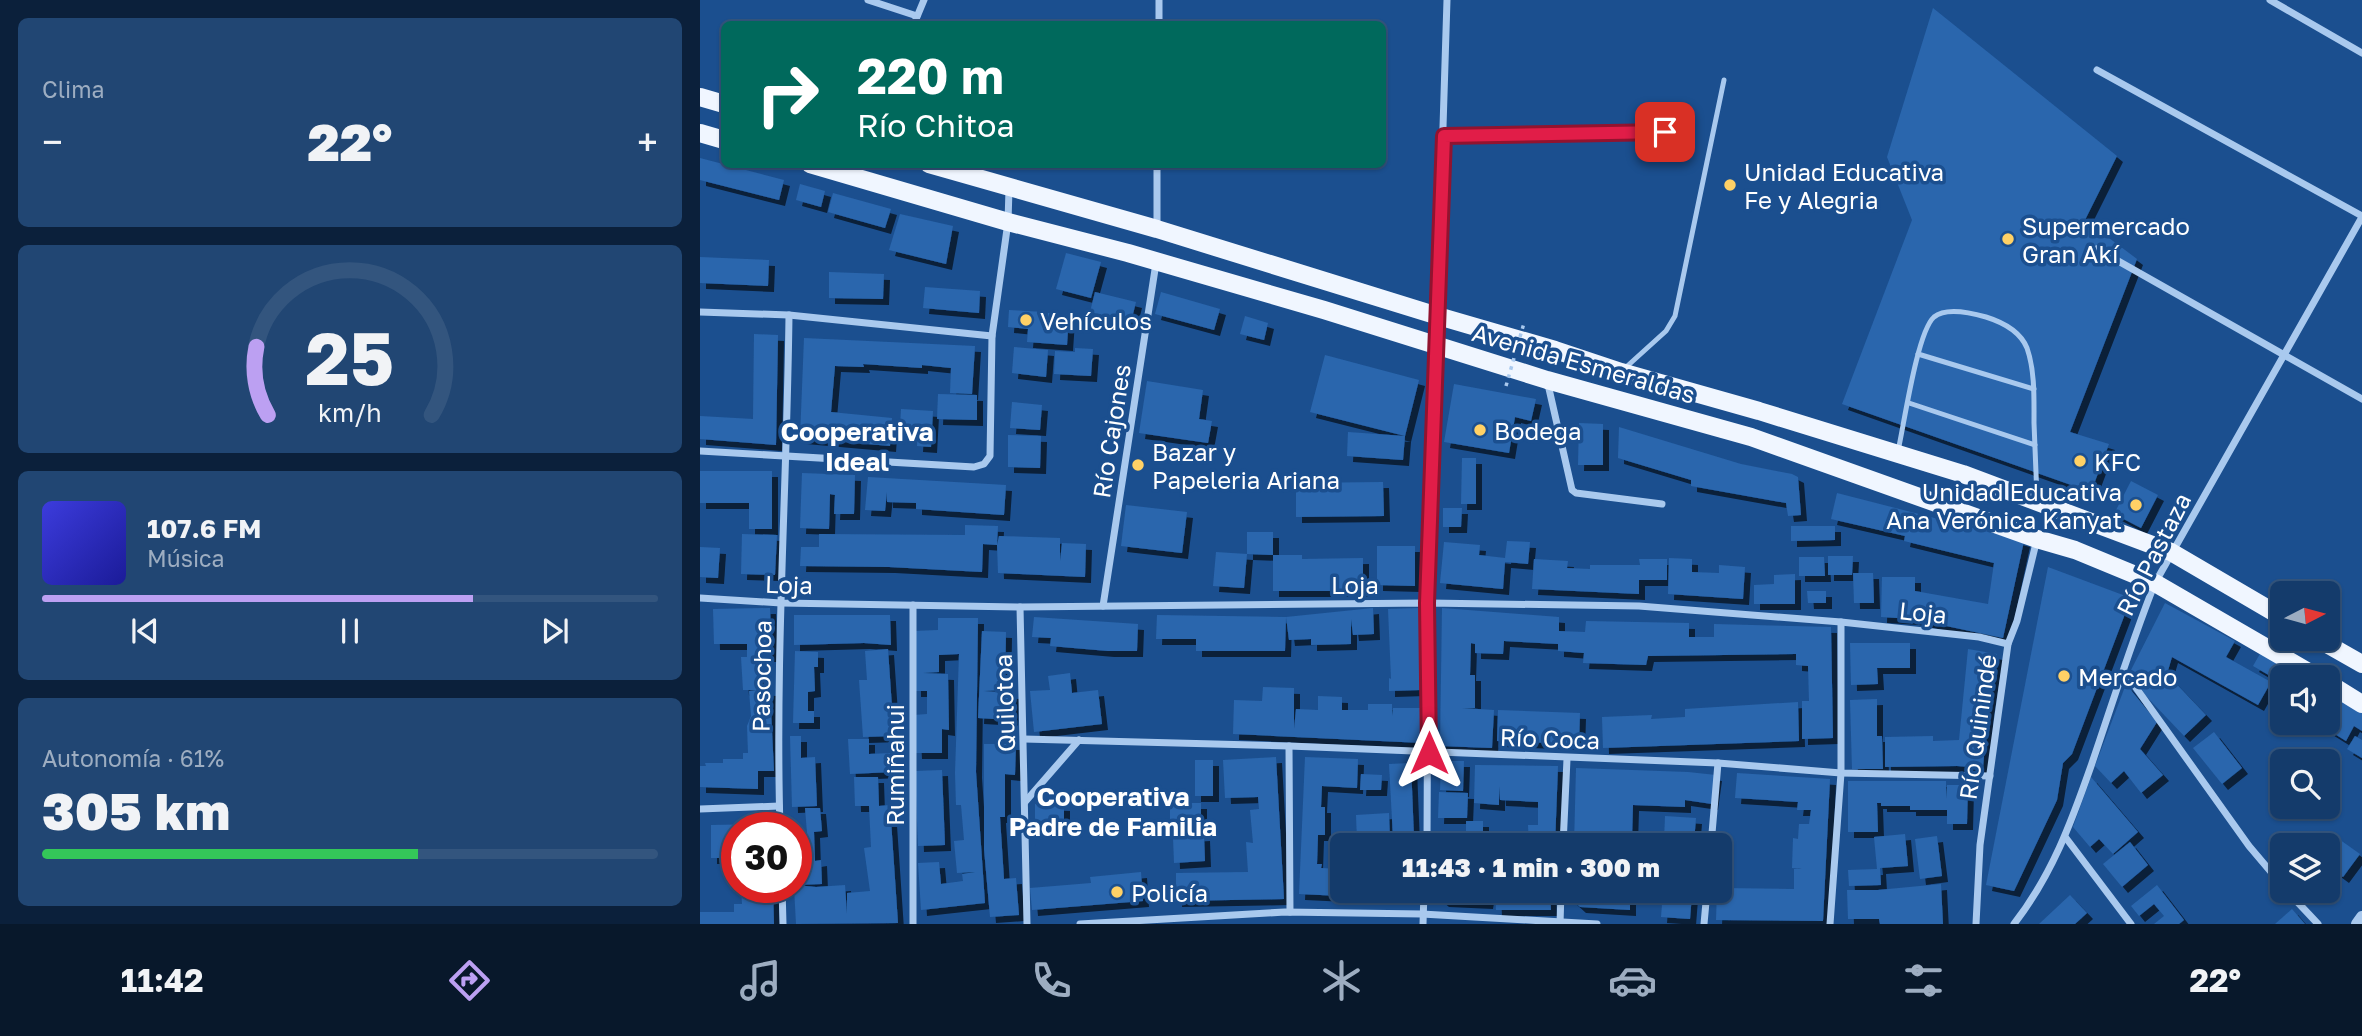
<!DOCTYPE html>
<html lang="es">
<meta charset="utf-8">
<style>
body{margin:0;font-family:"Golos Text",sans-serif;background:#214673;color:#f1f3f6;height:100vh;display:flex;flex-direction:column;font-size:26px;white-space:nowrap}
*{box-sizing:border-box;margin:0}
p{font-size:23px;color:#9dadc1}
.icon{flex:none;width:38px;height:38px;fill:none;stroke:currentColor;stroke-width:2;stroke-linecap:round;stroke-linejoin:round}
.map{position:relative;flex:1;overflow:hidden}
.drawer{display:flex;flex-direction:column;gap:18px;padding:18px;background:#0b203b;width:700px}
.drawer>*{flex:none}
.guide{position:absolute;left:21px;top:21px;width:665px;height:147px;border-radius:10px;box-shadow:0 2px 5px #0004,0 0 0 2px #33557e;background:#00695c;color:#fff;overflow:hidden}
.needle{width:46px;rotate:84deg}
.tools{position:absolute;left:1570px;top:581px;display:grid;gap:14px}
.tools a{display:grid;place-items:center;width:70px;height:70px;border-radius:10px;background:#143b6b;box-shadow:0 2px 5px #0004,0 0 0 2px #33557e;font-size:35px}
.speed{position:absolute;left:21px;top:812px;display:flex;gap:14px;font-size:35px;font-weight:700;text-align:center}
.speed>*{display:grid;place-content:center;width:91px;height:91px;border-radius:50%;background:#143b6b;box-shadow:0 2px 5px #0004,0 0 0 2px #33557e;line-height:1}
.speed .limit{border:10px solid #d22;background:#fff;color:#111}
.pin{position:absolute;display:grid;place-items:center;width:60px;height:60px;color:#fff;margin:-30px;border-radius:14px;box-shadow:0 4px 10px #0006}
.me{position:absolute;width:77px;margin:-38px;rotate:0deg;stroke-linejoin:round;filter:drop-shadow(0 0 5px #0008)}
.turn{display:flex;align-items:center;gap:24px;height:147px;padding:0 21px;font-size:32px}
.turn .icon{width:91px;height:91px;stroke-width:2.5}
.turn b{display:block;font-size:49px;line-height:60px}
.big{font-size:52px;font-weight:800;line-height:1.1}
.drawer .tile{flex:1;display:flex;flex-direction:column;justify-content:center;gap:10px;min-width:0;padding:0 24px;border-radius:10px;background:#214673}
.drawer .dial{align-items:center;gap:0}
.dial svg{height:182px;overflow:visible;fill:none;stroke:#33557e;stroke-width:7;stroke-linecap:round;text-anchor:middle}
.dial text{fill:#f1f3f6;stroke:none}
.song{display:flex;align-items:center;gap:21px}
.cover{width:84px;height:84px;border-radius:10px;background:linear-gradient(135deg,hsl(240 70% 55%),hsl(240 70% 35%))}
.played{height:7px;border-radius:4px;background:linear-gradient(90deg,#bca0f2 70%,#33557e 70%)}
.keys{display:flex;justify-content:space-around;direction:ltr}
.heat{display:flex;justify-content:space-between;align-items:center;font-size:38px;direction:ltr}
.charge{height:10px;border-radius:5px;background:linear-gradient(90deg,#34c759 61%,#33557e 0)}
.trip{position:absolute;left:630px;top:833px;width:402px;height:70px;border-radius:10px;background:#143b6b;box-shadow:0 2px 5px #0004,0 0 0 2px #33557e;font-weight:800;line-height:70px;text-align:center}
.dock{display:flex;height:112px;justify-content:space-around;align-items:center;background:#08182b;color:#9dadc1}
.dock .icon{width:49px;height:49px}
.dock .active{color:#bca0f2}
.dock b{font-size:32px;color:#f1f3f6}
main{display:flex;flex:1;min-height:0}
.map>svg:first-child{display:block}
</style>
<main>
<section class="drawer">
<div class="tile"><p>Clima</p>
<div class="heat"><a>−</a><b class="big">22°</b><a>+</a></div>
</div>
<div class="tile dial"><svg viewBox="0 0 100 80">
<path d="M14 69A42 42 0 1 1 86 69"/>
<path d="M14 69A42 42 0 0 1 9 39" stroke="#bca0f2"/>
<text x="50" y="56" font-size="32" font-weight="700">25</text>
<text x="50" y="72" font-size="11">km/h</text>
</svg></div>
<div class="tile">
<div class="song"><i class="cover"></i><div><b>107.6 FM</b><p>Música</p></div></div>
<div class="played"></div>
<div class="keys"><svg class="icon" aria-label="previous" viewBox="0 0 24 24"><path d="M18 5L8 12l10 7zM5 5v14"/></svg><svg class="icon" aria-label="pause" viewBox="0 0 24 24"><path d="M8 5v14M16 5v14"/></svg><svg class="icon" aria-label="next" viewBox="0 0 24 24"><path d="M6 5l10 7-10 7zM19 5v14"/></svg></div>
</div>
<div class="tile"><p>Autonomía · 61%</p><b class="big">305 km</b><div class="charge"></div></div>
</section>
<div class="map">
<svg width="1662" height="924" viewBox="0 0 1662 924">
<defs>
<filter id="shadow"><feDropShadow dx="6" dy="6" stdDeviation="0" flood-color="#0009"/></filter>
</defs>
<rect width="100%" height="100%" fill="#1b4f8f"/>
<g fill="#2a66ad" filter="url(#shadow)">
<path d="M1233,8L1417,156L1385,220L1437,259L1370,432L1409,444L1391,492L1142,404L1212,220L1187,157Z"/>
<path d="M0,158L84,180L79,200L0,180Z"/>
<path d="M100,184L125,191L121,207L96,200Z"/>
<path d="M133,193L191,209L185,228L128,212Z"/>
<path d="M200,214L253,226L246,264L189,250Z"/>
<path d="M366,253L401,262L391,298L356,289Z"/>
<path d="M0,257L69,260L68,286L0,283Z"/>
<path d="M129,272L184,274L183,299L129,298Z"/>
<path d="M225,287L280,291L279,313L223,308Z"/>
<path d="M395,292L436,302L431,322L390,312Z"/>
<path d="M461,292L520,309L514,330L455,314Z"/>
<path d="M309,310L344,312L343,330H347L348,313L369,315L367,345L327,342L328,329L308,327Z"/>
<path d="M545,316L568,323L564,340L540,334Z"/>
<path d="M54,334L78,335L76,445L0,439V416L53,419Z"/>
<path d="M104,338L275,346L272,394L250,393L251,368L222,365V368L163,364L164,367L135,366L131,412L192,418L190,446L100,438Z"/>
<path d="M314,347L348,350L346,377L312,373Z"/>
<path d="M375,348L393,349L391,376L354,374L355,351L375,352Z"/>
<path d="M625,355L719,380L705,436L703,460L647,456L648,432L705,436L610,412Z"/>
<path d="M447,381L503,390L499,419L512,421L508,443L439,433Z"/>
<path d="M754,384L836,399L831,421L815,417L809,453L744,442Z"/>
<path d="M238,394L277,395V420L237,419Z"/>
<path d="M312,402L342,405L340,430L310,428Z"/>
<path d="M201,409L233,411L231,447L217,446L218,428L200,427Z"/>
<path d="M879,423L903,424V465H878Z"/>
<path d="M919,427L1041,464L1092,474L1098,477L1101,515L1088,516L1086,503L991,486V480L918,458Z"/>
<path d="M308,435L341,436L340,468L308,467Z"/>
<path d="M762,458H776V504H761Z"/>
<path d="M0,471H72V529H49V503H0Z"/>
<path d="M102,473L155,475L154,514H134L135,495L130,494L129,529L100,528Z"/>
<path d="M168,477L306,485L304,515L216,509V503L187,502V492L185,511L165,510Z"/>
<path d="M1431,481L1458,495L1441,528L1414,514Z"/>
<path d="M683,482L684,516L596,517V483Z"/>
<path d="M1137,493L1324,541L1303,638L1213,619L1181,617L1182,577H1215V591L1288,604L1294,563L1204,541L1205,536L1131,519Z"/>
<path d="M426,505L487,512L482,553L421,546Z"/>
<path d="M743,508H762L761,527H743Z"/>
<path d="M265,525L298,526L297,545L299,536L360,538V561L362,543L386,544L385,577L298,573L297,545L283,544L282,572L189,567L100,566L101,547H119V534L265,535Z"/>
<path d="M1091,526H1135V540L1091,541Z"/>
<path d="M547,532H573V555L547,554Z"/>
<path d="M42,534L77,535L75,575L41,574Z"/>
<path d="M807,541L830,542L828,564L805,562L803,589L740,583L744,542L780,545L779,555L805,558Z"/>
<path d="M677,546H715V586L677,585Z"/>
<path d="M0,547L20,548L18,578L0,577Z"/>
<path d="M516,552L547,554L544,588L513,586Z"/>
<path d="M573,555H602V559L663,558V591H573Z"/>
<path d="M1128,556H1153L1152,575H1128Z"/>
<path d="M1099,557H1124L1125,576H1099Z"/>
<path d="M969,558L992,559V572L1019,573V565L1045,567L1043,599L968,594Z"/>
<path d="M834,559L868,561L867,568L890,569V565H940L939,559H967V580H939V594L832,589Z"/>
<path d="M1348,567L1431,598L1372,754L1363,763L1357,800L1314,891L1286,885Z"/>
<path d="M1153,573H1173L1174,603H1154Z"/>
<path d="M1095,574V604H1054V585L1074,584V575Z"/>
<path d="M1107,591H1126V603H1108Z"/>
<path d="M1465,603L1535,641L1526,657L1571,682L1558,705L1472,657L1467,674L1506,715L1484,736L1445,695L1431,670Z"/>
<path d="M70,608L72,656H57L58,689L70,690L74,771H58V789L0,787V766H6L5,763H23V759H43V753H48L47,726L51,716L49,691L57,690H43L41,657H47V644H14L13,609Z"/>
<path d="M673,608L674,634L653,635L651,619V644L611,645V639L589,640L586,617L585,651H496V639H456L457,615L586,617Z"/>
<path d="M719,608L720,690L689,691V678L691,679L688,609Z"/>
<path d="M742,608L859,617V631L885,632L886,621L989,623V637H1014V624L1131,627L1133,738L1102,739V701H1109L1108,666L1096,665V654L948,656L946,665L883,663L884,653L858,651V644L804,641L803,654L775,653V644L771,643L770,675H775V708H762L794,710L792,748L740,746Z"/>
<path d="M94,615H190L191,645L164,643L94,645Z"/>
<path d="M334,617L438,624L437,651H408L350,646L351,638L332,637Z"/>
<path d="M238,618H278L276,772L285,903L221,910L218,863L239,862L241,884L263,881L262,874L275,872L257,873L254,841L264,840L261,805H256L255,773L259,654L239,655V672L223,673L248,674L249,730L242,729V753H216L214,715L227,714V691H215L214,631L238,630Z"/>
<path d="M282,631L306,632L305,690L283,691L313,693L312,720L278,718Z"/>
<path d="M1150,643H1210V668H1177L1178,684L1151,685Z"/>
<path d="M188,649L194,736L163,737L159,680H167L165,651Z"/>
<path d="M1268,649L1297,654L1288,710L1283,768L1257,766L1185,767V737L1233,736V741L1259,740Z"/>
<path d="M95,651L118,652V667H114L115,691L108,692V711H114V723H93Z"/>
<path d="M1561,652L1611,677H1582V688L1571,682L1572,677L1553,666Z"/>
<path d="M370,673L372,693L398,690L402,724L334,732L330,691L350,690L348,676Z"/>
<path d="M1426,684L1457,722L1440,749L1463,775L1441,793L1424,771L1411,783L1395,766Z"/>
<path d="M563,687L594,688V729L596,709L618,710V696L642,697V710H668V704H692V716L693,708H722L723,743L533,734L534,700L562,701Z"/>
<path d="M1628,691L1662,710V731L1654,726L1646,741L1617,723H1628Z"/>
<path d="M1177,699V736H1182L1183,769H1152L1150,700Z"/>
<path d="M1098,702L1099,741L903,748L902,717L952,715L951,719L985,717V709Z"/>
<path d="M798,710L880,713L879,744L797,741Z"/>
<path d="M1514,732L1542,768L1522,784L1493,748Z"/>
<path d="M90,736H101V758L115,757L117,806L92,807Z"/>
<path d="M1655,736L1662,740V758L1647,749Z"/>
<path d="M148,739H169V754L192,753L193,772L150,774Z"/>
<path d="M284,744H316L315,775L305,774V817H300L304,879L316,878L319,915L290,917L284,849Z"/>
<path d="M576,757L584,899L476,901V873L548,872L546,842L553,843L550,810L559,809L558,797L525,798L523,760Z"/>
<path d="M605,757L658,759L657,788L622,786L621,807H625V835H618L617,864H622L621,868L642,869V891H683V898L599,894Z"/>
<rect x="495" y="760" width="18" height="36"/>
<path d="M741,761H764L763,791L740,790Z"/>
<path d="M711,763L714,838H693L689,764Z"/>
<path d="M775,765L858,766L855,845H829L828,825H838V802L800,800L799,786V805L774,803Z"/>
<path d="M876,768L988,772L1016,775L1012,804L985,800V807L933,805L932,838L887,837L904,839V845H874Z"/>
<path d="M242,770L245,845L218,846L215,771Z"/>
<path d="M1037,773L1130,779L1123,921L1016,920L1017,891H1020V888L1094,889V869H1102L1092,868L1093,838L1098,839L1099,824H1109L1111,810H1097L1098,802L1035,798Z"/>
<path d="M661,774L682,775L681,790H660Z"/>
<path d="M154,777H178L179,806L190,805L198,923L96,924L94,887L96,885L116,887L145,885L147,914V893L170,891L164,848L171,847L169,806H155Z"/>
<path d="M1391,777L1438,832L1413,854L1399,839L1390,847L1373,827Z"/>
<path d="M1148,781H1246V799L1247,785H1268L1267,824H1247V810H1210V806H1181V803H1177L1178,832H1148Z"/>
<path d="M739,792L768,793L767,818H738Z"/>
<rect x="470" y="803" width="31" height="27"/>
<path d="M335,804L364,805V825L335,824Z"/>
<path d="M105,808H120L122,831L114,832L115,861L121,860L122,884L96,885V834L107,833Z"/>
<path d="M689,813L690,839L657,840L656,815Z"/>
<path d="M965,816L996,818L994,842L964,841Z"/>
<path d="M766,821H783V845H739L740,836L766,837Z"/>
<path d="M70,824V828H37V858H11V825Z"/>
<path d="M1629,832L1660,854L1643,877L1628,866V845H1620Z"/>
<path d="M1205,834L1208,866L1180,868L1181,885L1149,886L1148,870L1177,869L1174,837Z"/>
<path d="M504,835L505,861L474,863L473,837Z"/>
<path d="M1237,836L1242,876L1220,879L1215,839Z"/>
<path d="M1430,842L1448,865L1422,887L1403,864Z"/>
<path d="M441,872L443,901L332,910L330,888L391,883L390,877Z"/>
<path d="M1241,884L1243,924H1180L1179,919H1148L1147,890H1178Z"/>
<path d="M1457,885L1484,920L1479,924H1454L1464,916L1454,904L1439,916L1431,906Z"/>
<path d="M41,887H73L74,924H0V912H34V904H42Z"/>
<path d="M737,891H789L787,903L743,901L737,896Z"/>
<path d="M795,891H850L851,910H796Z"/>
<path d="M871,891H930V910L880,907L870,898Z"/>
<path d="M963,892L992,894L990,919L961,917Z"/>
<path d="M1370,895L1387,913L1375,924H1339Z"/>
<path d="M1592,909L1605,924H1575Z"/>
</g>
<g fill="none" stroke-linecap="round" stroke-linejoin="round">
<g stroke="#a9c9ee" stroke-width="5">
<path d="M1218,354L1334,389"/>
<path d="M924,369L966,331L975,316L1024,80"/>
<path d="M1209,403L1335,445"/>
<path d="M1198,451C1204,425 1217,332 1234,317C1246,307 1272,313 1286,317C1302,322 1320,331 1327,348C1335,371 1334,398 1334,423C1335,448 1336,473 1337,498"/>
</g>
<g stroke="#a9c9ee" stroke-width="7">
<path d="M168,0L217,16"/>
<path d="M1570,0L1662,53"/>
<path d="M214,24L224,0"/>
<path d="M459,24V0"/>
<path d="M1397,70L1662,216"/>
<path d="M744,136L965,132"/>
<path d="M457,227V164"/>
<path d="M1397,249L1662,399"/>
<path d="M0,312L89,315L292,336"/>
<path d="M847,380L872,490L876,493L962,504"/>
<path d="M0,451L274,467L284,464L290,456L292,336L308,222L309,189"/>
<path d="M0,598L81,603L320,607L728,603L939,606L1141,622L1279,637L1308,644"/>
<path d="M403,606L456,263"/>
<path d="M320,607L327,924"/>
<path d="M1424,671L1549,846L1582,885"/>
<path d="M324,739L589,746L1018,763L1141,773L1290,776"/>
<path d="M589,746L590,912"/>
<path d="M325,802L379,740"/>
<path d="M0,809L79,806"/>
<path d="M80,828C75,657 87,486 89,315"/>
<path d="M1366,838L1431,924"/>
<path d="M727,845L728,603L747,0"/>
<path d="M863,845L867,759"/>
<path d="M1011,845L1018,763"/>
<path d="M82,887L83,924"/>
<path d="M1587,891L1618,924"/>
<path d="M213,924V605"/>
<path d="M380,924L585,912L722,914L897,924"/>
<path d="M723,924L724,891"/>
<path d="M860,924L861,891"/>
<path d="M1004,924L1007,891"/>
<path d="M1130,924L1141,773V622"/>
<path d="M1276,924L1280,845L1308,644L1317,621L1337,539"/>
<path d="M1314,924C1352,875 1371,823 1391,766C1412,705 1431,643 1455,583L1662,217"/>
</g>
<path stroke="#a9c9ee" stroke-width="12" d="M1657,924L1662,917"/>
<g stroke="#f0f6ff" stroke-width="18">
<path d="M0,97L24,104"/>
<path d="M0,133L24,140"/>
<path d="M110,164L308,222L428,253L624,310L847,380L1051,437L1337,539L1375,550L1455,583L1617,677"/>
<path d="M229,164L457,229L738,316L855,350L921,372L1059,411L1263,474L1471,552L1582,617"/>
<path d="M1618,639L1662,664"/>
<path d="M1628,683L1662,704"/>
</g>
<path stroke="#a9c9ee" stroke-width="3.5" stroke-dasharray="3.5 5" stroke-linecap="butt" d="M806,386L824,323"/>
</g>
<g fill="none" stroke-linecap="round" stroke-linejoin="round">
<defs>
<path id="route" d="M729,753L727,603L744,136L965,132"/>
</defs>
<use href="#route" stroke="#92132f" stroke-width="18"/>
<use href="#route" stroke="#e11d48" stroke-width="12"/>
</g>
<g fill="#ffd166" stroke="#1b4f8f" stroke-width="2.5">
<circle cx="1030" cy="185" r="7"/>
<circle cx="1308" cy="239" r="7"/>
<circle cx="326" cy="320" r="7"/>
<circle cx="780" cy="430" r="7"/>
<circle cx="1380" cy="461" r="7"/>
<circle cx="438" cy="465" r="7"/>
<circle cx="1436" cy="505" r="7"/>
<circle cx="1364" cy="676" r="7"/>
<circle cx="417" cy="892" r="7"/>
</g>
<g text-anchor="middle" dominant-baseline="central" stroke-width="7" stroke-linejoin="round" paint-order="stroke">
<g font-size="24" fill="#fff" stroke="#1b4f8f" text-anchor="start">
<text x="1044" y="171">Unidad Educativa<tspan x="1044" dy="28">Fe y Alegria</tspan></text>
<text x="1322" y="225">Supermercado<tspan x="1322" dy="28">Gran Akí</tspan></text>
<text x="340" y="320">Vehículos</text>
<text x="794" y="430">Bodega</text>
<text x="452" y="451">Bazar y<tspan x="452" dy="28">Papeleria Ariana</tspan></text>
<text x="1394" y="461">KFC</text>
<text x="1422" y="491" text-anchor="end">Unidad Educativa<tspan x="1422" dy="28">Ana Verónica Kanyat</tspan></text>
<text x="1378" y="676">Mercado</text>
<text x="431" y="892">Policía</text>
</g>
<g font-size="24" fill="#fff" stroke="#1b4f8f">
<text transform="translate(884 363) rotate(16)">Avenida Esmeraldas</text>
<text transform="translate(411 431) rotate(-81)">Río Cajones</text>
<text transform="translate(1453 554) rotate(-63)">Río Pastaza</text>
<text transform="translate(89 584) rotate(2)">Loja</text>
<text x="655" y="584">Loja</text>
<text transform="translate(1223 612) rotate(6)">Loja</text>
<text transform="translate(61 676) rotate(-89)">Pasochoa</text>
<text transform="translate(304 703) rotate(-92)">Quilotoa</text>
<text transform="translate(1277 727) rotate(-82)">Río Quinindé</text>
<text transform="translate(850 738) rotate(2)">Río Coca</text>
<text transform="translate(194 765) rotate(-90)">Rumiñahui</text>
</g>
<g font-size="26" font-weight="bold" fill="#fff" stroke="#1b4f8f">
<text x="157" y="431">Cooperativa<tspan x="157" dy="30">Ideal</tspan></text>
<text x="413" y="796">Cooperativa<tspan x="413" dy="30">Padre de Familia</tspan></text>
</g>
</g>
</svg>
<div class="tools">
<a><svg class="needle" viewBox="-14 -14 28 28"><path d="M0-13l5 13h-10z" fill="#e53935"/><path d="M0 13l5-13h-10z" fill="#9dadc1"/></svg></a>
<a><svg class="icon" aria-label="sound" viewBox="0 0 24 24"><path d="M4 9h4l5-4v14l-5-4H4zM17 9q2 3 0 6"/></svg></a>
<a><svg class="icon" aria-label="search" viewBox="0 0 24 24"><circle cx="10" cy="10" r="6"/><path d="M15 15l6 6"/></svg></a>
<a><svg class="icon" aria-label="layers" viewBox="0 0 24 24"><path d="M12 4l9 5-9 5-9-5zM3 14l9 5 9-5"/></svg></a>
</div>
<div class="speed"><div class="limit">30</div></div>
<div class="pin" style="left:965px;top:132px;background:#d93025"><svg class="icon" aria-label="arrive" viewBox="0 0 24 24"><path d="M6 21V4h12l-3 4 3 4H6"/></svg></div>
<svg class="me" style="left:729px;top:753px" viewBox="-20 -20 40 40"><path d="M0-17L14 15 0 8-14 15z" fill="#e11d48" stroke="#fff" stroke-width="4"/></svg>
<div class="trip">11:43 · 1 min · 300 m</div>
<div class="guide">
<div class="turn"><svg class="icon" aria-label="right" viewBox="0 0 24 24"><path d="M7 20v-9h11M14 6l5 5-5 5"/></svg><div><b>220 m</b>Río Chitoa</div></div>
</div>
</div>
</main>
<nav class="dock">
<b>11:42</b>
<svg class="icon active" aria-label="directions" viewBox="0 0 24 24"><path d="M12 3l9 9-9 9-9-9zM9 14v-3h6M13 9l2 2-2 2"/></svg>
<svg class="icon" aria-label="music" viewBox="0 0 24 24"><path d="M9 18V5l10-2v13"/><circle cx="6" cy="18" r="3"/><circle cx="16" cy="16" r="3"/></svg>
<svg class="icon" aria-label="phone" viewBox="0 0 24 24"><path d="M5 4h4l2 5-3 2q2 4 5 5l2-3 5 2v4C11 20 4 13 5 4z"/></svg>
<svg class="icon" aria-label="climate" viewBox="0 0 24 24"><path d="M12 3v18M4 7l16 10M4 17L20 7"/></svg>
<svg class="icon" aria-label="car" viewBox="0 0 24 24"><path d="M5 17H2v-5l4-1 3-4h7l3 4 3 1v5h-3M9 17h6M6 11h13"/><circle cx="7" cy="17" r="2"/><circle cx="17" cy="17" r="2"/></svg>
<svg class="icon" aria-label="filters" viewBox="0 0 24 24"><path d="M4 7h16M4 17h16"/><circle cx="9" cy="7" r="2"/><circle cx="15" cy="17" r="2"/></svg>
<b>22°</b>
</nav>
